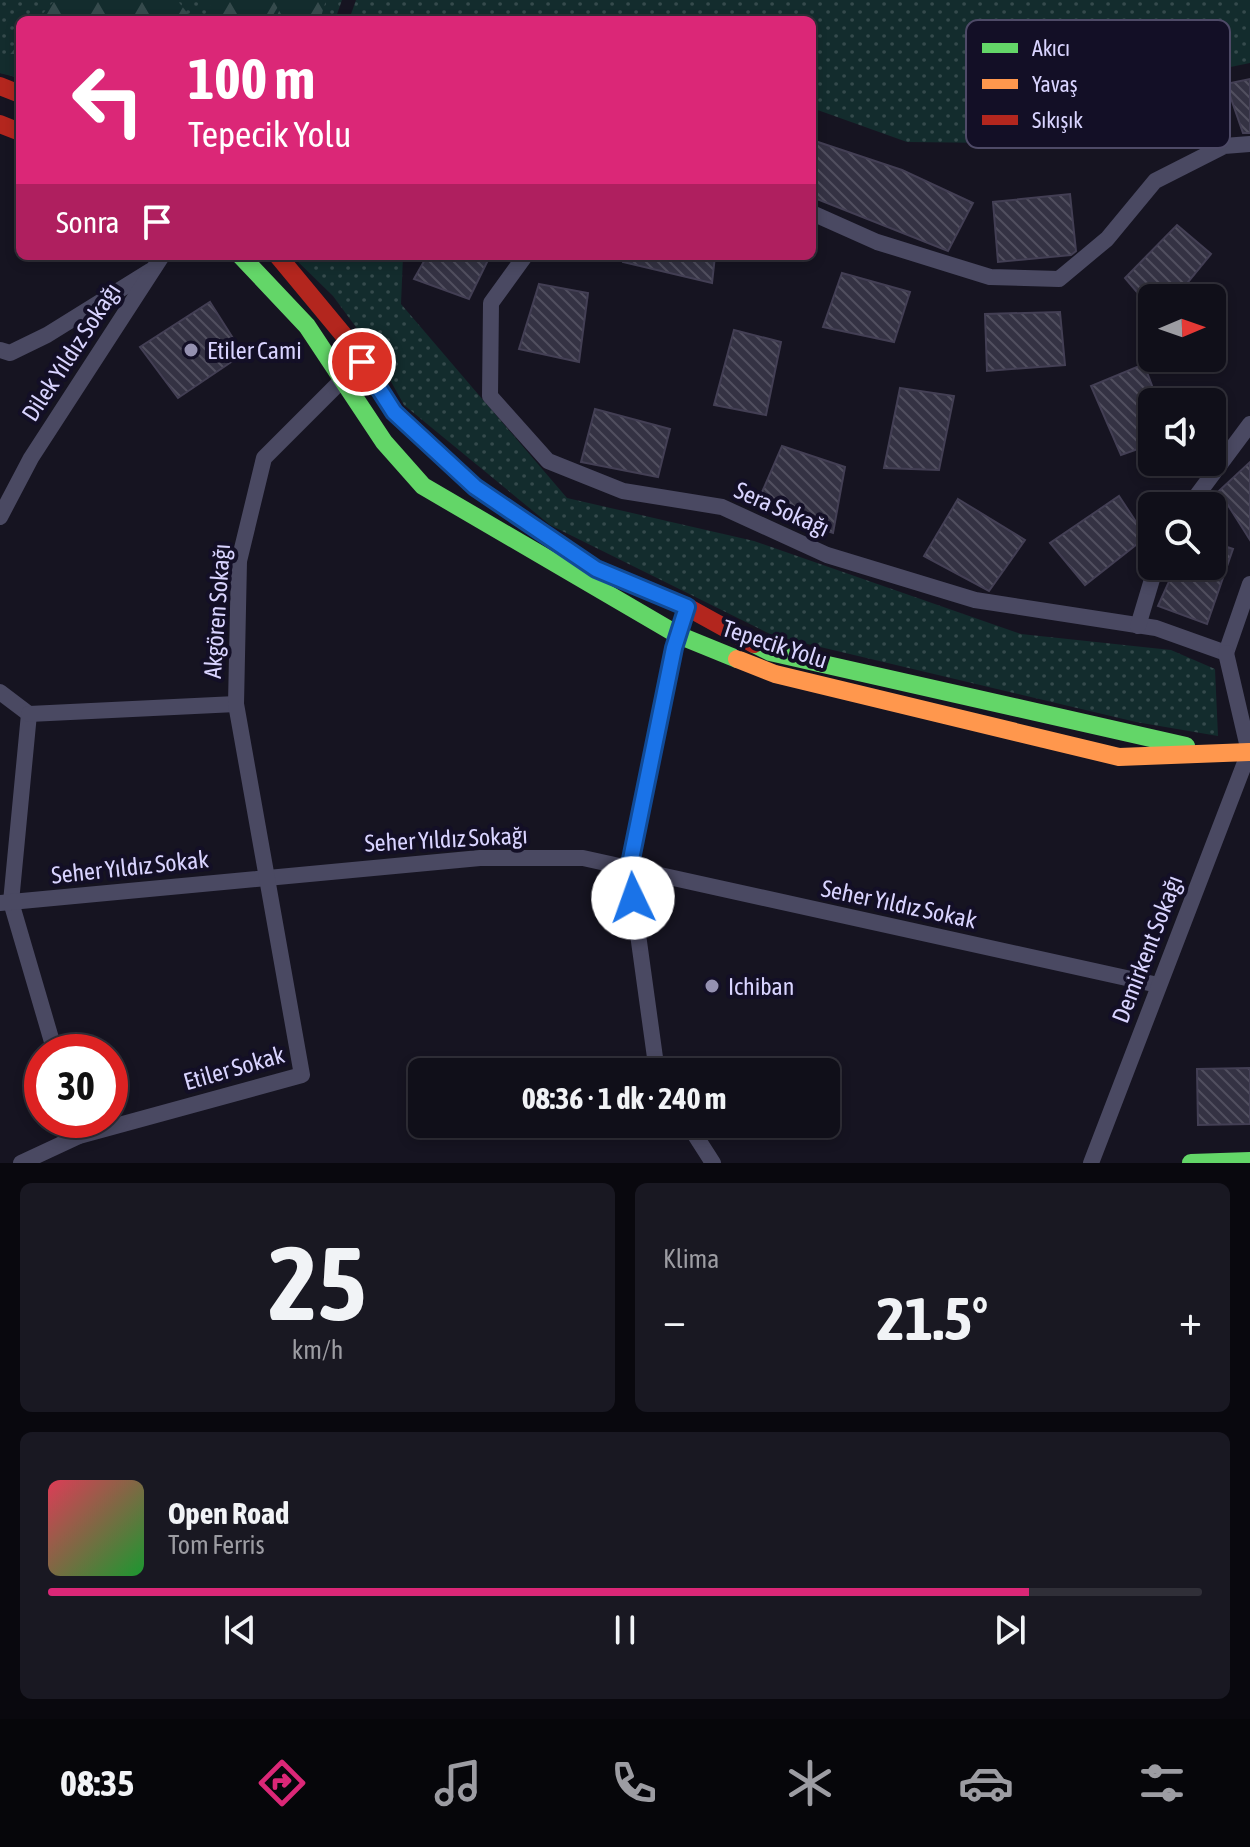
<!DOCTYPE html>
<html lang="tr">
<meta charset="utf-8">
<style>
body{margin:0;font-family:"Asap Condensed",sans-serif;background:#191822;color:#f1f3f6;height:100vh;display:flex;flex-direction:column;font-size:30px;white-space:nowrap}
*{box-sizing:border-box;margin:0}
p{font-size:26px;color:#9c9ca2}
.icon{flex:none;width:44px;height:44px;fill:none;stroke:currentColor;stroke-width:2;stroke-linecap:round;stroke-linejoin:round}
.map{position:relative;height:1163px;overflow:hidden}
.drawer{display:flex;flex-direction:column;gap:20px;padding:20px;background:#09080e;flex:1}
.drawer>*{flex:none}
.banner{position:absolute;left:16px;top:16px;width:800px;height:244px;border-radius:12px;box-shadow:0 4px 12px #0003,0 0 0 2px #302f38;background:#db2777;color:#fff;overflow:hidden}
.needle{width:52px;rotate:88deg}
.controls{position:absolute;left:1138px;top:284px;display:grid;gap:16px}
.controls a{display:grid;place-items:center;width:88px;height:88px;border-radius:12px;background:#100f19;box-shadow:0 4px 12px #0003,0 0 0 2px #302f38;font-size:40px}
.speed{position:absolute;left:24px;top:1034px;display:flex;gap:16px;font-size:40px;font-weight:700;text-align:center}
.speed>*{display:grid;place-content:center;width:104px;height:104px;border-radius:50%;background:#100f19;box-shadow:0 4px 12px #0003,0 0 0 2px #302f38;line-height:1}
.speed .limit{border:12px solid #d22;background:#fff;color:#111}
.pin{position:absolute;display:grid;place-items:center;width:68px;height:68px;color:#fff;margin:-34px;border:4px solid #fff;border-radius:50%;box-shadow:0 2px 8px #0007}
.me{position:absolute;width:88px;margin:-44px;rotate:357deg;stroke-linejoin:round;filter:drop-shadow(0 0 6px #0008)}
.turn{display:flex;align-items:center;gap:28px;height:168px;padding:0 40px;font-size:36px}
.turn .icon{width:104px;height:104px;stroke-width:2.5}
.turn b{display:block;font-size:56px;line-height:68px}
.then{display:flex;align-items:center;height:76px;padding:0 40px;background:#0003;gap:16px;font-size:30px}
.big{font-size:60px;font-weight:700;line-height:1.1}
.drawer .tile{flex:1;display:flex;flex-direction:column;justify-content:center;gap:12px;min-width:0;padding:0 28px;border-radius:12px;background:#191822}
.drawer .dial{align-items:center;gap:0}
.dial b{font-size:104px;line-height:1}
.song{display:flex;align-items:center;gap:24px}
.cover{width:96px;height:96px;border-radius:12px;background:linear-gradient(135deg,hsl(350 70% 55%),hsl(130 70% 35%))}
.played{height:8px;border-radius:4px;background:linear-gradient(90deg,#db2777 85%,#302f38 85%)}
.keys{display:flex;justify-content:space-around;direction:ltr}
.heat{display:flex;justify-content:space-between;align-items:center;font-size:44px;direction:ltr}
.drawer .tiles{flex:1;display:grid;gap:20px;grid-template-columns:1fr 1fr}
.tile:last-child{grid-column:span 2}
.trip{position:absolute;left:408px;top:1058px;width:432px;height:80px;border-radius:12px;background:#100f19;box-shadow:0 4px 12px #0003,0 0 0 2px #302f38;font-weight:700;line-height:80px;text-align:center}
.tab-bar{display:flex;height:128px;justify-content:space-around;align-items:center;background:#06060a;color:#9c9ca2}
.tab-bar .icon{width:56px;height:56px}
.tab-bar .on{color:#db2777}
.tab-bar b{font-size:36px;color:#f1f3f6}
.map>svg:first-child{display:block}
</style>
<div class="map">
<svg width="1250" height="1163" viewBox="0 0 1250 1163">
<defs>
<pattern id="grass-dots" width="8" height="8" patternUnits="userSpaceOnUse" patternTransform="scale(2)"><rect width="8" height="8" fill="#132c2d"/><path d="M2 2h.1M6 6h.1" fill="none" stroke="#354a4c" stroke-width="1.8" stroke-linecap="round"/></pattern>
<pattern id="forest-firs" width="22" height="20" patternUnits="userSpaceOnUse" patternTransform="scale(2)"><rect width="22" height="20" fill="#132c2d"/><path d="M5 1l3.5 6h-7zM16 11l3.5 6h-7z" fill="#354a4c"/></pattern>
<pattern id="building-back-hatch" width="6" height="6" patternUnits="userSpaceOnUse" patternTransform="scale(2)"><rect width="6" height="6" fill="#343243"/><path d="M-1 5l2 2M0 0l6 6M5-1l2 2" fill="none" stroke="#514f5f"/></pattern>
</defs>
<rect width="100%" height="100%" fill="#161421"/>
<g fill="url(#grass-dots)">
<path d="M0,0H342L335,20H20V78L0,73Z"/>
<path d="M356,0H1250V63L1206,72L1095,144L907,142L812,108V20H349Z"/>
<path d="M292,256H403L401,304L567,498L754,541L1021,634L1171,650L1215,669L1218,736L1136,722L774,636L550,525L404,405L375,353L333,296Z"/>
</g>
<g fill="url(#forest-firs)">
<path d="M55,0H177L193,20H37Z"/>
<path d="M206,0H282L270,20H221Z"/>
<path d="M284,0H326L320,20H275Z"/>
<path d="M20,42V78L0,73V67Z"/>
</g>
<g fill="url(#building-back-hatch)" stroke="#433f54" stroke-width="2">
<path d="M1250,79V133H1243L1226,84Z"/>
<path d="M812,140L902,170L973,203L948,251L812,197Z"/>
<path d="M1070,194L1076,251L1071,255L998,262L993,202Z"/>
<path d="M1177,225L1211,254L1175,298H1142L1125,278Z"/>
<path d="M427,256H490L469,299L414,279Z"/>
<path d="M624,256H715L712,283L623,262Z"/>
<path d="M842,273L910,292L894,342L823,327Z"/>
<path d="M539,284L588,293L579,362L519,349Z"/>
<path d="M210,302L243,354L178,398L140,347Z"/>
<path d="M1060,312L1065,365L987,371L985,314Z"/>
<path d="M734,330L781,342L766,415L714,405Z"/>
<path d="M1144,364L1158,402H1152V444L1121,455L1091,386Z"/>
<path d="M900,388L954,396L939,470L884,468Z"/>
<path d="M595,409L670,429L658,477L581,462Z"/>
<path d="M782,446L845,467L833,533L756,506Z"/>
<path d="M1250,462V540L1219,491Z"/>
<path d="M1119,496L1146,537L1085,585L1050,543Z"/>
<path d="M958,499L1025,540L989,591L924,556Z"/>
<path d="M1212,542L1233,549L1207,624L1158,606L1176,566H1212Z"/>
<path d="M1250,1068V1124L1198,1125L1197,1069Z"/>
</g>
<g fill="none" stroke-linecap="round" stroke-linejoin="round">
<g stroke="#4a4962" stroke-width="16">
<path d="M812,213L877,242L990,277L1059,279L1107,239L1155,181L1224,146L1250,144"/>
<path d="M525,256L491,303L490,396L548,461L623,491L722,507L827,555L975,600L1156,628L1226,653"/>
<path d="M0,350L10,353L47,335L150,271"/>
<path d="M1189,506L1250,424"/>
<path d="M0,517L31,458L162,256"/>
<path d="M1138,626L1156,566"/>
<path d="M1226,653L1250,584"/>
<path d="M0,692L29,714"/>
<path d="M29,714L11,902L55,1052"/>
<path d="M29,714L236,704"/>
<path d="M0,903L480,858H583L1158,985"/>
<path d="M657,1072L629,869L678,635"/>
<path d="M75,1120L79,1136"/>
<path d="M688,1124L713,1163"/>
<path d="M21,1163L79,1136L302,1075L236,704L239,561L264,458L341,381"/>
<path d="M1091,1163L1249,752L1226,653"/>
</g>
<g stroke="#63d668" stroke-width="18">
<path d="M241,256L307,326L384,442L423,486L678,635L737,659"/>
<path d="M754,644L770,652L1186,746"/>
<path d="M1191,1163L1250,1161"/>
</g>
<path stroke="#ff974d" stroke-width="18" d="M737,659L775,674L1119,757L1249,752"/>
<g stroke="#b3261e" stroke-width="18">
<path d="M0,86L20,94"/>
<path d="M0,124L20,132"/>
<path d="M278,256L346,338L394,412L475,487L596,569L687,607L754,644"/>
</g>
</g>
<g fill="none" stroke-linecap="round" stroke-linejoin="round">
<defs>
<path id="route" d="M362,362L394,412L475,487L596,569L687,607L674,648L629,869L633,898"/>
</defs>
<use href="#route" stroke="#114b97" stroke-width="20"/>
<use href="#route" stroke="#1a73e8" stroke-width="14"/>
</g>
<g fill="#9591b1" stroke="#130f26" stroke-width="3">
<circle cx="191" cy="350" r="8"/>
<circle cx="712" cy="986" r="8"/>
</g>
<g text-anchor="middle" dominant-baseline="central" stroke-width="8" stroke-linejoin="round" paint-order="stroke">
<g font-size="24" fill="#d9d4ff" stroke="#130f26" text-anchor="start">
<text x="207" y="350">Etiler Cami</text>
<text x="728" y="986">Ichiban</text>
</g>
<g font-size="24" fill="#d9d4ff" stroke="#130f26">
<text transform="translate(71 352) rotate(-57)">Dilek Yıldız Sokağı</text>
<text transform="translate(782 509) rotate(24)">Sera Sokağı</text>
<text transform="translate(217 611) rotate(-86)">Akgören Sokağı</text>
<text transform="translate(775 644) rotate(18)">Tepecik Yolu</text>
<text transform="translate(446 839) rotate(-3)">Seher Yıldız Sokağı</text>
<text transform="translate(130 867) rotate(-6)">Seher Yıldız Sokak</text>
<text transform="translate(899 904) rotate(12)">Seher Yıldız Sokak</text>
<text transform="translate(1147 949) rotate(-69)">Demirkent Sokağı</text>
<text transform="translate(234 1068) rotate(-16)">Etiler Sokak</text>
</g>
</g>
<rect x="966" y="20" width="264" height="128" rx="12" fill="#130f26" stroke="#4e4a67" stroke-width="2"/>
<rect x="982" y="43" width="36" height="10" fill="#63d668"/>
<rect x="982" y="79" width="36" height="10" fill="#ff974d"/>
<rect x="982" y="115" width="36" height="10" fill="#b3261e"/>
<g font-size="22" fill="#d9d4ff">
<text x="1032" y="56">Akıcı</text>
<text x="1032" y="92">Yavaş</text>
<text x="1032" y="128">Sıkışık</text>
</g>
</svg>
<div class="controls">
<a><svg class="needle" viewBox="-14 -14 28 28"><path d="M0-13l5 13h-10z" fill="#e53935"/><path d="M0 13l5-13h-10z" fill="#9c9ca2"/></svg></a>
<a><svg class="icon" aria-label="sound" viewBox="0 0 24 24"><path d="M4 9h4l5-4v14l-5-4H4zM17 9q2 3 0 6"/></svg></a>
<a><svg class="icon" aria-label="search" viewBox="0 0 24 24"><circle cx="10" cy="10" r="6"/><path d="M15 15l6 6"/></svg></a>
</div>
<div class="speed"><div class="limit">30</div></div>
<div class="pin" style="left:362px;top:362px;background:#d93025"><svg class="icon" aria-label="arrive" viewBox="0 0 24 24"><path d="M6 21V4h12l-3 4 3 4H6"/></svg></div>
<svg class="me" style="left:633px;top:898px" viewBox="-20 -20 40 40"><circle r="19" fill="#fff"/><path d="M0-13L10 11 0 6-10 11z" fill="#1a73e8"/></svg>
<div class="trip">08:36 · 1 dk · 240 m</div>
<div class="banner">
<div class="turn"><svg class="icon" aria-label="left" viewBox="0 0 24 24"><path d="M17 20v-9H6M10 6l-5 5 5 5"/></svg><div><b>100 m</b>Tepecik Yolu</div></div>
<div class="then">Sonra<svg class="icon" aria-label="arrive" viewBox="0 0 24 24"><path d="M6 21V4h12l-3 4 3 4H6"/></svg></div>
</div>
</div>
<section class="drawer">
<div class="tiles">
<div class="tile dial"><b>25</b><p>km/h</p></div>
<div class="tile"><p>Klima</p>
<div class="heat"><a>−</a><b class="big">21.5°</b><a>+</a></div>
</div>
<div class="tile">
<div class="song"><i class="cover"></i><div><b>Open Road</b><p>Tom Ferris</p></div></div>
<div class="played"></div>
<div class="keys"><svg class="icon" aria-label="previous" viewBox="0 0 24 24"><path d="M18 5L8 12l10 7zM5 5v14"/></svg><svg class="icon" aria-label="pause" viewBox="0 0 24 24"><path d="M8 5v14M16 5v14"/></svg><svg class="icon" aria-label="next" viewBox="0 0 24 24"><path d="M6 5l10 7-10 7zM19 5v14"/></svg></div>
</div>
</div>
</section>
<nav class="tab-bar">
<b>08:35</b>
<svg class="icon on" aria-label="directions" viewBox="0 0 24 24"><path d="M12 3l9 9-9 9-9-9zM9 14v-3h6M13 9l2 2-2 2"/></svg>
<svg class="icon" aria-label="music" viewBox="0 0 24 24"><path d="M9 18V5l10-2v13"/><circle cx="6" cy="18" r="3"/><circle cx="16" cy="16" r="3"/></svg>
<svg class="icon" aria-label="phone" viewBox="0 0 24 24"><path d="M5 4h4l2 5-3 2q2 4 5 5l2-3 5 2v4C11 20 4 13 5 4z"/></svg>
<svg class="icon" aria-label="climate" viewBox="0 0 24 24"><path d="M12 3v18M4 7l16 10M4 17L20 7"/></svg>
<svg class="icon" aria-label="car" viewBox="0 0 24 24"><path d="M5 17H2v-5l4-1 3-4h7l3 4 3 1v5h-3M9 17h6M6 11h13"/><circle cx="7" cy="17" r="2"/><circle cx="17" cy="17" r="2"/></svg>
<svg class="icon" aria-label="filters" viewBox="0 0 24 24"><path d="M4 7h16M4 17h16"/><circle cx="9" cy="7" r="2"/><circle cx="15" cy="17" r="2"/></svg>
</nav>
